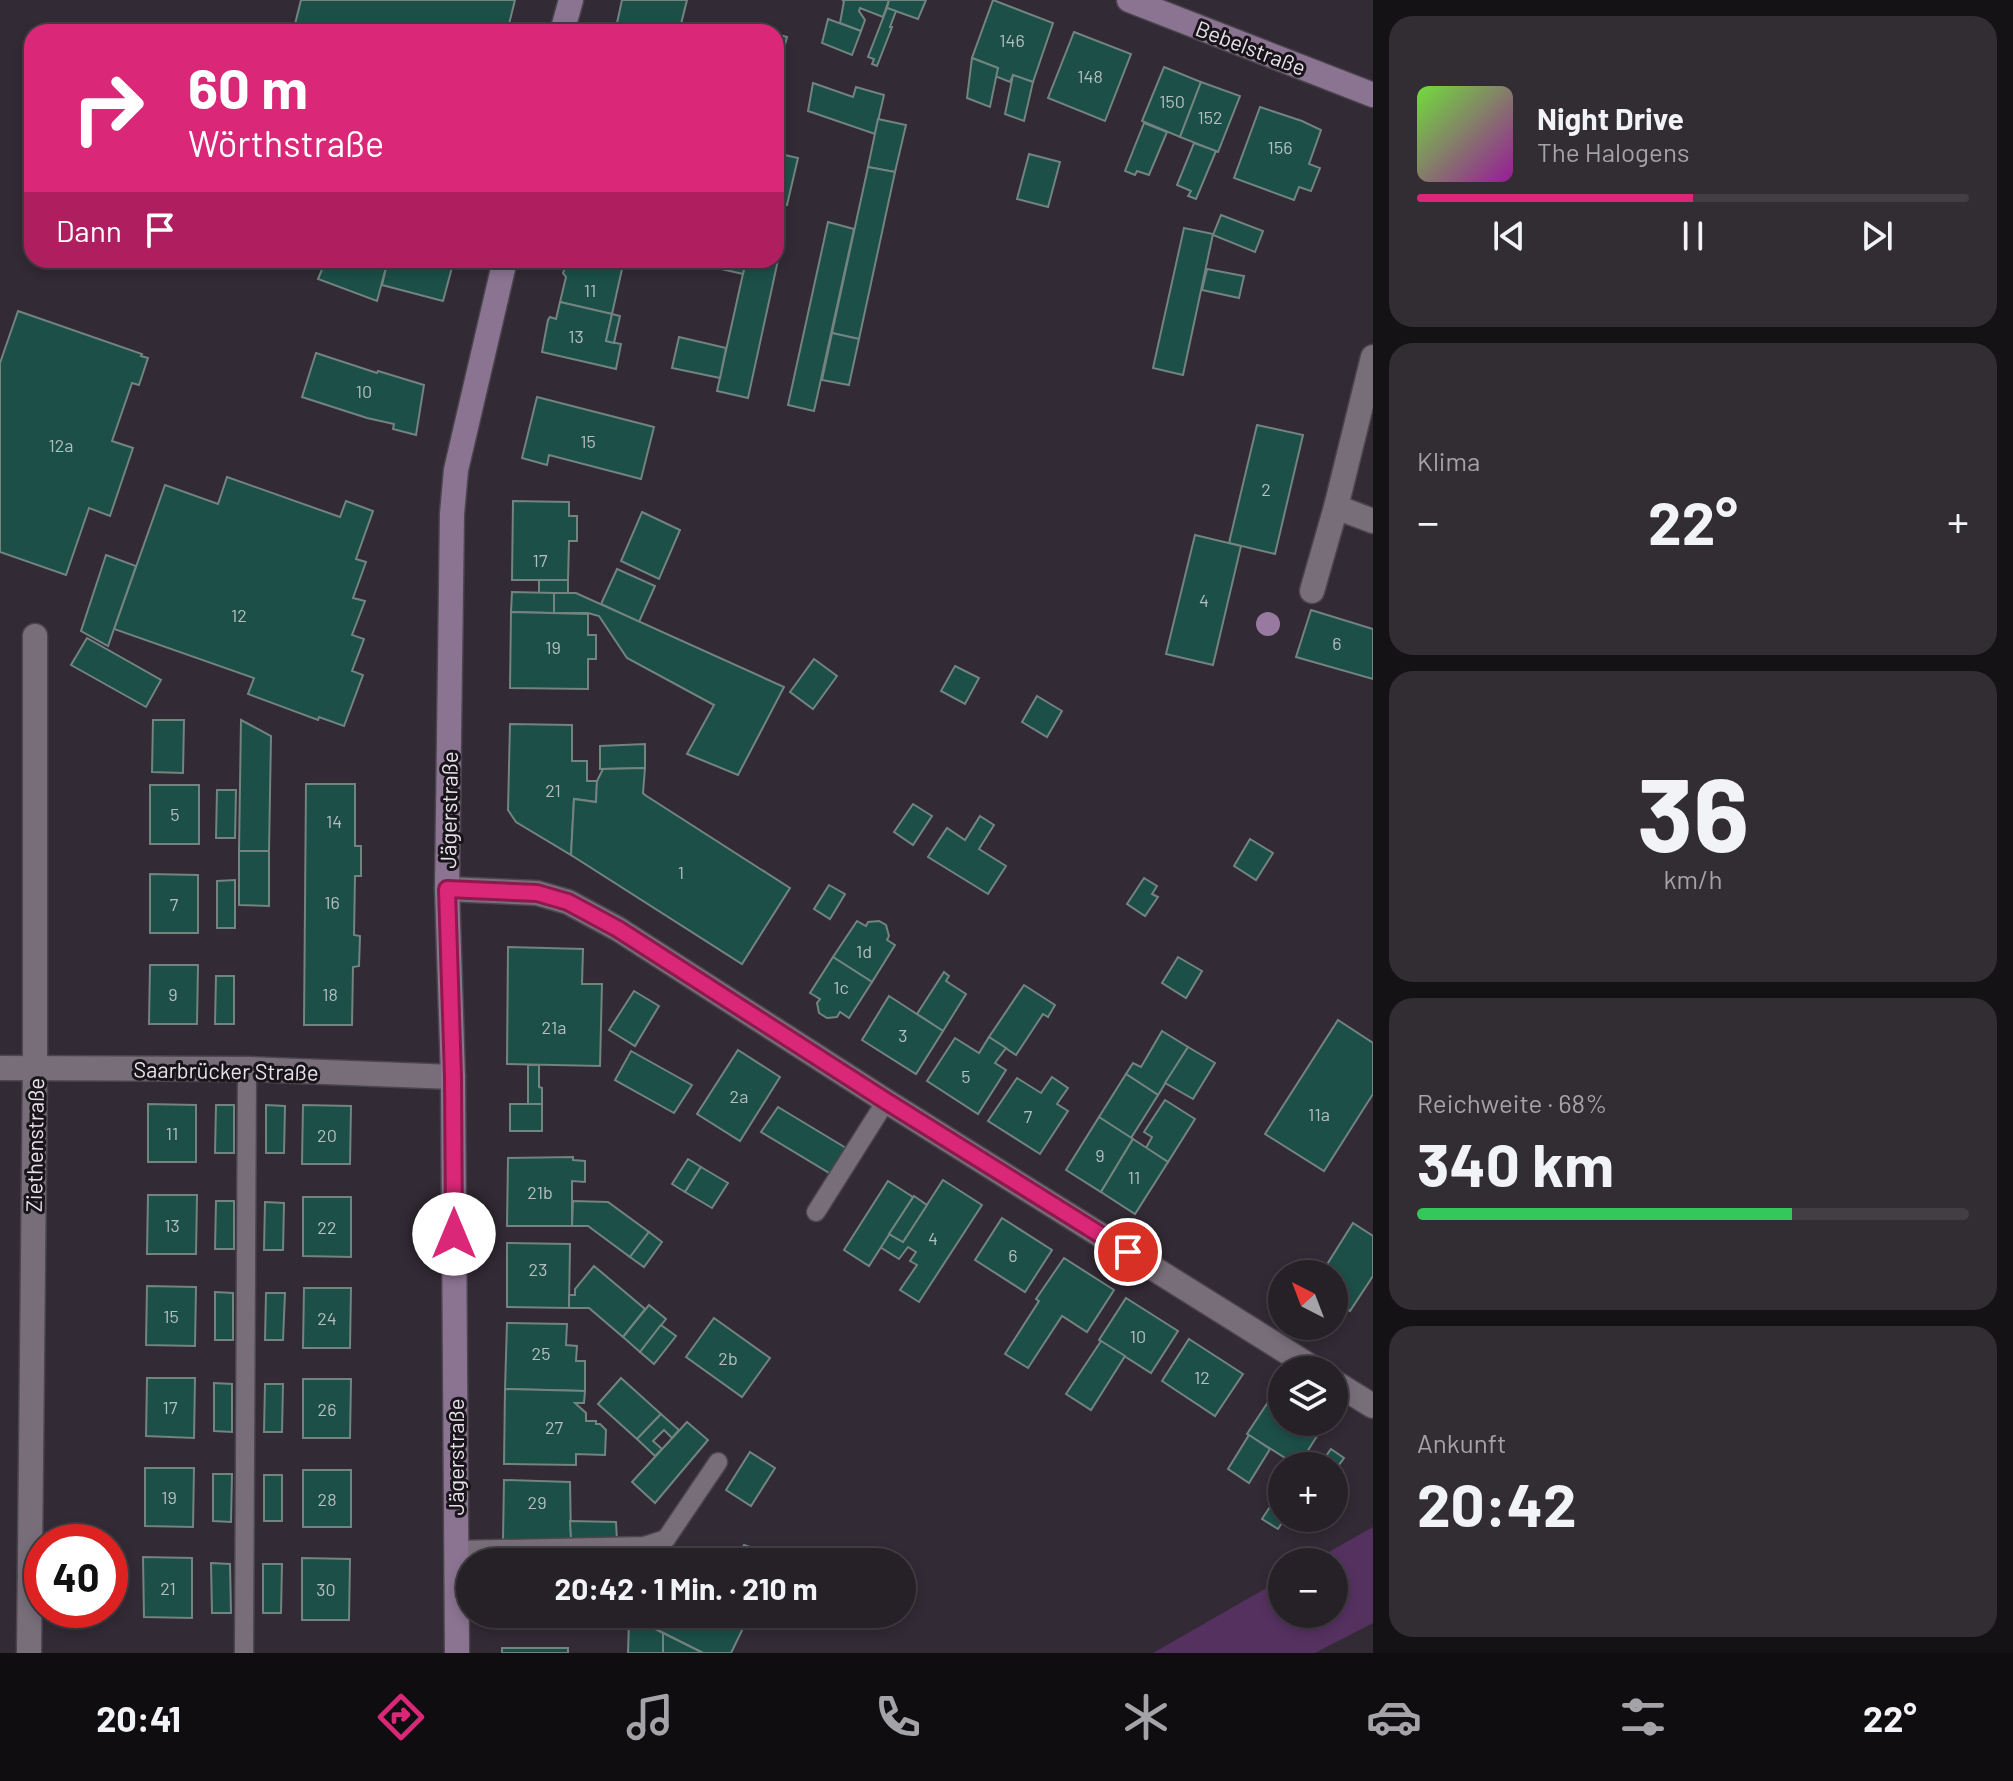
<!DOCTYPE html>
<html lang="de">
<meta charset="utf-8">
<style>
body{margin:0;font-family:Barlow,sans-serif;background:#322d33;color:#f1f3f6;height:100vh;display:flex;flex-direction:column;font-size:30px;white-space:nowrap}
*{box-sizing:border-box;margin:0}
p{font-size:26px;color:#a4a3a7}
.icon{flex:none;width:44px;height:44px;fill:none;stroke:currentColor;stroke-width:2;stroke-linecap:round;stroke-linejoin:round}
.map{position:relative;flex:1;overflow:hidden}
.details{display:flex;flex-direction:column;gap:16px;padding:16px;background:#151215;width:640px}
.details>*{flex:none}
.top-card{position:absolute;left:24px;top:24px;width:760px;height:244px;border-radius:24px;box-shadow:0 4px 12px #0003,0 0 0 2px #423e44;background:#db2777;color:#fff;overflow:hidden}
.needle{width:52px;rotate:318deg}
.tools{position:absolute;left:1268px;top:1260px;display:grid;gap:16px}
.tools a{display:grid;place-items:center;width:80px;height:80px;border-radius:50%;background:#262027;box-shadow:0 4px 12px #0003,0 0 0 2px #423e44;font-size:40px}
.speed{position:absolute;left:24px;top:1524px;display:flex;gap:16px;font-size:40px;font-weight:700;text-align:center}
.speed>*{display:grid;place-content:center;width:104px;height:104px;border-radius:50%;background:#262027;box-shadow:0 4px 12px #0003,0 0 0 2px #423e44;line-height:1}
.speed .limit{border:12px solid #d22;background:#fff;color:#111}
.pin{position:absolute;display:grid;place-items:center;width:68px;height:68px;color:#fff;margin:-34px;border:4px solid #fff;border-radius:50%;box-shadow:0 2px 8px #0007}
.me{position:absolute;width:88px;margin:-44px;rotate:0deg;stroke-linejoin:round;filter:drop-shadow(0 0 6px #0008)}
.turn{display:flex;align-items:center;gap:28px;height:168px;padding:0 32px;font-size:36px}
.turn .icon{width:104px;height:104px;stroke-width:2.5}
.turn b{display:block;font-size:56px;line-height:68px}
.then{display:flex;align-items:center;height:76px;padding:0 32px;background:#0003;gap:16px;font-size:30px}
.big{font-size:60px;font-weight:700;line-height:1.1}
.details .tile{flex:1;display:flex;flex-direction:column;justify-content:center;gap:12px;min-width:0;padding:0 28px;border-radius:24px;background:#322d33}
.details .dial{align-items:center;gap:0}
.dial b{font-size:104px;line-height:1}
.song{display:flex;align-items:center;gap:24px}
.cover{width:96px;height:96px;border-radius:12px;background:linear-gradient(135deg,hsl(100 70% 55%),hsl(300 70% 35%))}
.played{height:8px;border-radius:4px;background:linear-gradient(90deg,#db2777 50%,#423e44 50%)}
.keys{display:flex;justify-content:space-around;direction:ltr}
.heat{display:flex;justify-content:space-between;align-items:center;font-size:44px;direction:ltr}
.charge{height:12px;border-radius:6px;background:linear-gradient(90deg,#34c759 68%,#423e44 0)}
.trip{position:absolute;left:456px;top:1548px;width:460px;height:80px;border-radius:40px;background:#262027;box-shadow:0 4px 12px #0003,0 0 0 2px #423e44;font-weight:700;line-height:80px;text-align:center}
.tab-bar{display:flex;height:128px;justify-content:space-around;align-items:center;background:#0f0d10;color:#a4a3a7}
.tab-bar .icon{width:56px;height:56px}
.tab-bar .current{color:#db2777}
.tab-bar b{font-size:36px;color:#f1f3f6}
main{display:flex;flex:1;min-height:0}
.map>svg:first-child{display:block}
</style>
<main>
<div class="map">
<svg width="1373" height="1653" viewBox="0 0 1373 1653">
<rect width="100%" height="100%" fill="#322a34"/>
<path fill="#553160" d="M1373,1527V1623L1315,1653H1153L1282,1579V1614H1334V1562H1311Z"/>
<g fill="#1c4f48" stroke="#728380" stroke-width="2">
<path d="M301,0H515L507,32H293Z"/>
<path d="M622,0H687L679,32H615Z"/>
<path d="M842,0H889L883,17L860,8L859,11L865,20L861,31L840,23L844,1Z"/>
<path d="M889,0H926L918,19L887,8Z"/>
<path d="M993,0L1053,23L1033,82L1013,75L1010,82L995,76L998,68L972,58Z"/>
<path d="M887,8L896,11L890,27H892L877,66L872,64L874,59L868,57Z"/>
<path d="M828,19L861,31L852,55L822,43Z"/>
<path d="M730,23L767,32H728Z"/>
<path d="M1074,32L1131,54L1105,121L1048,98Z"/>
<path d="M776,34L787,37L776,79Z"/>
<path d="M972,58L998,68L990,107L967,98Z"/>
<path d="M1164,67L1201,82L1180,137L1142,121Z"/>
<path d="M1013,75L1033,82L1024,121L1005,114Z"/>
<path d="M1201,82L1240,96L1218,152L1180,137Z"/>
<path d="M813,83L853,97L856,87L884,95L875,134L808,111Z"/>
<path d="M1260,107L1302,121L1321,130L1309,164L1320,168L1311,191L1299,187L1294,200L1234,178Z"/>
<path d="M878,119L906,125L895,172L868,167Z"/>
<path d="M1144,123L1167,132L1149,175L1137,171L1135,175L1125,171Z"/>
<path d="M1194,143L1216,151L1196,199L1188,196L1191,191L1177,185Z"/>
<path d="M776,153L798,158L787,205L776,203Z"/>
<path d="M1029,154L1060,162L1048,207L1017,199Z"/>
<path d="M868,167L895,172L859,339L832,333Z"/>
<path d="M1221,215L1263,231L1255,252L1213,235Z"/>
<path d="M828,222L854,229L814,411L788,405Z"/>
<path d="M1184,228L1213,234L1183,375L1153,368Z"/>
<path d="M776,235L783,237L748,398L717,391L746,260H776Z"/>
<path d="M326,260H388L377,301L318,279Z"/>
<path d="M388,260H454L443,301L382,285Z"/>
<path d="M568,260H624L612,314L560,302L566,277L563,273Z"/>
<path d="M695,260H746L743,274L695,263Z"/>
<path d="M1207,269L1244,276L1239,298L1202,290Z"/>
<path d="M560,302L612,314L606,341L621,344L616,369L542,352L548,320L550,317L556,319Z"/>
<path d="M18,311L142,354L141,356L148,358L139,385L132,383L112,441L133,448L110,516L89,508L66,575L0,552V363Z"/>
<path d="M612,314L620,316L614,343L606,341Z"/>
<path d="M832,333L859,339L849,385L822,380Z"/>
<path d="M679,337L726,348L720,378L672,368Z"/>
<path d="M316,353L377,373L378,371L424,385L416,435L393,429L394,424L367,418L302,397Z"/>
<path d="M537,397L654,427L641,479L549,455L547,465L522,458Z"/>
<path d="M1257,425L1303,435L1275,554L1229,543Z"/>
<path d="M227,477L340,517L346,501L373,511L356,559L366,562L353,598L365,601L352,635L364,639L352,671L363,675L344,726L319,717L318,720L248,694L254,678L114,629L165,485L218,504Z"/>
<path d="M513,501L569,502V516H577V541H569L568,580H512Z"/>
<path d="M642,512L680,530L659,579L621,561Z"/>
<path d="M1195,535L1241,546L1213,665L1166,654Z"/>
<path d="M106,555L136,566L108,646L81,631Z"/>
<path d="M617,569L655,586L639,622L601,604Z"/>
<rect x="539" y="580" width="29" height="13"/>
<path d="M512,592L554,593V613L511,612Z"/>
<path d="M554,593H576L784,687L738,775L687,754L714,705L627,658L599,616L588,613H554Z"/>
<path d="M1311,610L1373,629V679L1296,657Z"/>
<path d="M511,612L588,614V635H596V659H588V689L510,688Z"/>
<path d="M87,638L161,680L146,707L71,665Z"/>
<path d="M814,659L837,676L813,709L790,692Z"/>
<path d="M955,666L979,678L965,704L941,691Z"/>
<path d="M1037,696L1062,711L1047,737L1022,722Z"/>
<path d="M153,720H184L183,773L152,772Z"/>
<path d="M241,720L271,736L269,851H239Z"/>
<path d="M510,724L572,725V761H587V781H597L596,802L574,799L571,855L516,822L508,810Z"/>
<path d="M645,744V768L600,769V746Z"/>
<path d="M645,768L643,793L645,795L790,888L742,964L571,855L574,799L596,802L597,781L603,769Z"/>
<path d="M306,784H355V846H361V876H355L354,935L360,936L359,966L353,967L352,1025H304Z"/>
<rect x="150" y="785" width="49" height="59"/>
<path d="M217,790H236L235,838H216Z"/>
<path d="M913,804L932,816L913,845L894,832Z"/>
<path d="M980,816L994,825L979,849L1006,866L988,894L928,857L947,828L965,840Z"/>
<path d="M1250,839L1273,853L1256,880L1234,866Z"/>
<path d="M239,851H269V906L239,905Z"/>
<path d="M150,874L198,875V933H150Z"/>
<path d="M1144,878L1157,886L1152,894L1158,897L1145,916L1127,904Z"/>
<path d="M235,880V928H217V881Z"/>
<path d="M829,885L845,894L830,919L814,909Z"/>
<path d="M857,921L866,926L868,922L879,921L886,925L889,936L887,940L895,945L872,982L833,957Z"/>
<path d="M508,947L583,949L582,984H602L600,1066L507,1064Z"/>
<path d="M833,957L872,982L849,1018L840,1012L837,1017L827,1018L819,1013L817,1003L820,999L810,993Z"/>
<path d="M1178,957L1202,971L1186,998L1162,983Z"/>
<path d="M150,965H198L197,1024H149Z"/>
<path d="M944,972L949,976L946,981L966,994L943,1031L917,1014Z"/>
<path d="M216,976H234V1024H215Z"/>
<path d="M1024,985L1055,1005L1048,1017L1043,1014L1016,1055L989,1037Z"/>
<path d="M634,991L659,1006L635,1046L609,1030Z"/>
<path d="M889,996L943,1031L916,1074L862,1040Z"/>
<path d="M1338,1020L1373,1043V1094L1324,1171L1265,1134Z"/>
<path d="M1162,1031L1188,1047L1158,1095L1126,1074L1133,1063L1141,1067Z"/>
<path d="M989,1037L1006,1048L995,1063L1006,1070L978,1114L927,1081L955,1038L979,1053Z"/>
<path d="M1188,1047L1215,1063L1193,1099L1165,1083Z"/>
<path d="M738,1050L780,1077L740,1141L697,1114Z"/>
<path d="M631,1051L692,1085L674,1113L615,1080Z"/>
<path d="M528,1065H539V1087L542,1088V1104H528Z"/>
<path d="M1126,1074L1158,1095L1131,1138L1099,1117Z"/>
<path d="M1052,1077L1068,1088L1057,1104L1068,1111L1040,1154L988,1121L1017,1078L1041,1093Z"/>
<path d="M1165,1100L1195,1119L1168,1162L1146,1148L1152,1137L1144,1132Z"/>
<path d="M148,1104L196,1105V1162H148Z"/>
<rect x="510" y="1104" width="32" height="27"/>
<path d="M216,1105H234V1153H215Z"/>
<path d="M266,1105L285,1106L284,1153H266Z"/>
<path d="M303,1105L351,1106L350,1164H302Z"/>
<path d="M778,1107L846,1148L831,1174L761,1132Z"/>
<path d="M1099,1117L1133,1139L1101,1192L1066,1170Z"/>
<path d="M1133,1139L1168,1162L1135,1214L1101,1192Z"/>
<path d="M573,1157V1160L585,1161V1182L572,1181V1226H507L508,1158Z"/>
<path d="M688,1159L701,1167L685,1192L672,1184Z"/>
<path d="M701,1167L728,1183L712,1208L685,1192Z"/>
<path d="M943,1180L982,1205L919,1302L900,1290L917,1265L910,1261L916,1252L908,1247L899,1259L880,1247L889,1234L903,1242Z"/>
<path d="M888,1181L913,1197L869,1266L844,1250Z"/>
<path d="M148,1195H197L196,1254H147Z"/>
<path d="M914,1196L927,1205L903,1242L889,1234Z"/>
<path d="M303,1197H351V1257L303,1256Z"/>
<path d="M216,1201H234V1249H215Z"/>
<path d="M573,1201L608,1202L649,1232L630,1257L588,1226H572Z"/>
<path d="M265,1202L284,1203L283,1250H264Z"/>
<path d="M1002,1218L1052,1250L1025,1292L975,1260Z"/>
<path d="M1353,1223L1373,1236V1276L1350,1311L1334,1300V1274H1321Z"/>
<path d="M649,1232L662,1242L644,1267L630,1257Z"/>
<path d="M507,1243L570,1244L569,1308L507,1307Z"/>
<path d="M1064,1258L1114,1290L1087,1332L1062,1316L1028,1368L1005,1354L1039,1301L1036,1299Z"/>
<path d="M594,1266L645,1309L623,1337L589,1308H569V1295H575V1289Z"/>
<path d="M147,1286L196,1287L195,1346L146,1345Z"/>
<path d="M304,1288H351L350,1348H303Z"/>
<path d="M215,1292L233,1293V1340H215Z"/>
<path d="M266,1293H285L283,1340H265Z"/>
<path d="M1126,1298L1178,1331L1151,1373L1099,1340Z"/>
<path d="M649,1305L666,1319L640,1352L623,1337Z"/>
<path d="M714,1318L770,1358L742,1397L686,1357Z"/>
<path d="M507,1323L567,1324L566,1345L577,1346L576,1361H585V1391L505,1389Z"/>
<path d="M661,1325L676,1336L654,1364L640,1352Z"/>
<path d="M1189,1339L1243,1374L1215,1416L1162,1381Z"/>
<path d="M1101,1341L1125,1356L1091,1410L1066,1394Z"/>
<path d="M147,1378H195L194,1438L146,1436Z"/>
<path d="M621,1378L661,1414L637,1439L598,1404Z"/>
<path d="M303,1379H351L350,1438H303Z"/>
<path d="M214,1383L232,1384V1432L214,1431Z"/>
<path d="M265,1384H283L282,1432H264Z"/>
<path d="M505,1389L585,1391L584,1403H575L586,1413V1421H596V1424H600L606,1430L605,1455L576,1454V1465L504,1464Z"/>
<path d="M1274,1393L1282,1398V1422H1320L1324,1425L1298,1466L1247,1434Z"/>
<path d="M661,1414L679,1430L672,1438L664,1430L653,1441L662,1449L655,1456L637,1439Z"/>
<path d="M687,1422L708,1440L655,1503L632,1482Z"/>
<path d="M1249,1435L1270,1449L1249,1483L1228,1469Z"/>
<path d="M1331,1449L1344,1458L1334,1472V1466H1319Z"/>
<path d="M750,1452L775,1468L751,1506L726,1490Z"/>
<path d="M145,1468H194L193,1527L145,1526Z"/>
<rect x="303" y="1470" width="48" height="57"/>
<path d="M213,1474H232L231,1522L213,1521Z"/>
<rect x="264" y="1475" width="18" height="46"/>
<path d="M504,1480L570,1482L571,1540H503Z"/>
<path d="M1281,1490L1282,1518H1285L1278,1529L1262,1519Z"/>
<path d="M570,1521L616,1522L617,1540L571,1539Z"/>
<path d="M744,1545L792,1561L735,1562Z"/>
<path d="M662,1552L663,1554L668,1553L686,1562H614L621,1561V1559L626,1558V1560L648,1554L649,1556Z"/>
<path d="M143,1557L192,1558V1618L144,1617Z"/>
<path d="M302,1558L350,1559L349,1620H302Z"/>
<path d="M211,1563L230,1564L231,1613H212Z"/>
<path d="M263,1564H282L281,1613H263Z"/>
<rect x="502" y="1614" width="40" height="7"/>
<rect x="542" y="1614" width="64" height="7"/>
<path d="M606,1614H750L731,1653H703L640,1621H606Z"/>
<path d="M629,1621H640L663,1633V1653H628Z"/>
<path d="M663,1633L703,1653H663Z"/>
<rect x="502" y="1648" width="66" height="5"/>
</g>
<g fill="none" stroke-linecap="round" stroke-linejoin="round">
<defs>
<g id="lane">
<path d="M816,1212L886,1101"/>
<path d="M456,1550L644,1546L666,1539L718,1462"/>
<path d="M244,1653L247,1069"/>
</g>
<g id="street">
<path d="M1336,507L1373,521"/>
<path d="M1312,591L1336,507L1373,357"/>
<path d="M447,889L537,893L568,902L618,929L886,1101L1316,1370"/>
<path d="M0,1068L247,1069L453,1077"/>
<path d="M1334,1382L1373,1406"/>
<path d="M29,1653L35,1069V636"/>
</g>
<g id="secondary">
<path d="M1129,0L1373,95"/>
<path d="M562,32L571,0"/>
<path d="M457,1653L453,1077L447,889L452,514L456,470L505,260"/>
</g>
</defs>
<use href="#lane" stroke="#4b454d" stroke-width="21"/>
<use href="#street" stroke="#4b454d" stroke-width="27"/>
<use href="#secondary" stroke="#4b454d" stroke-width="27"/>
<use href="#lane" stroke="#776e79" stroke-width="18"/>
<use href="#street" stroke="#776e79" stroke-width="24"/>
<use href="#secondary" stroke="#8b7492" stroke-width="24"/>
</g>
<circle fill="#987aa1" cx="1268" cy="624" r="12"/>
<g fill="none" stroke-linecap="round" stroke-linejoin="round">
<defs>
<path id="route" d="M454,1234L453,1077L447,889L537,893L568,902L618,929L886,1101L1128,1252"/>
</defs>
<use href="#route" stroke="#8e194d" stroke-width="20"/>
<use href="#route" stroke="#db2777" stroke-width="14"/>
</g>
<g text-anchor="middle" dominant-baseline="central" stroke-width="6" stroke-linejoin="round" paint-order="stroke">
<g font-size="18" fill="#b4bdc1">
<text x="1012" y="40">146</text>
<text x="1090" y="76">148</text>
<text x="1172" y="101">150</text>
<text x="1210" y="117">152</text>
<text x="1280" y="147">156</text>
<text x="590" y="290">11</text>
<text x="576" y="336">13</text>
<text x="364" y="391">10</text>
<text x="588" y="441">15</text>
<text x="61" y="445">12a</text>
<text x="1266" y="489">2</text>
<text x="540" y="560">17</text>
<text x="1204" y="600">4</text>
<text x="239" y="615">12</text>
<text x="1337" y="643">6</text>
<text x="553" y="647">19</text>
<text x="553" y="790">21</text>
<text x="175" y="814">5</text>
<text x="334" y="821">14</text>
<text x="681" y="872">1</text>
<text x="332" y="902">16</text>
<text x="174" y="904">7</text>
<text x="864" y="951">1d</text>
<text x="841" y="987">1c</text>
<text x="173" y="994">9</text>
<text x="330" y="994">18</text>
<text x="554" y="1027">21a</text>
<text x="903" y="1035">3</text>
<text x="966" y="1076">5</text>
<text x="739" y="1096">2a</text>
<text x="1319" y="1114">11a</text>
<text x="1028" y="1116">7</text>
<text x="172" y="1133">11</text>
<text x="327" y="1135">20</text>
<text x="1100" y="1155">9</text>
<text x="1134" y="1177">11</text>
<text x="540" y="1192">21b</text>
<text x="172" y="1225">13</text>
<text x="327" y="1227">22</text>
<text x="933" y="1238">4</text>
<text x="1013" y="1255">6</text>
<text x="538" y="1269">23</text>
<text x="171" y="1316">15</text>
<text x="327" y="1318">24</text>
<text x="1138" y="1336">10</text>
<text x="541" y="1353">25</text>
<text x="728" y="1358">2b</text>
<text x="1202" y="1377">12</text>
<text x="170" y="1407">17</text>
<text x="327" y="1409">26</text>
<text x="554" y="1427">27</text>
<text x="169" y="1497">19</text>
<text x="327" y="1499">28</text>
<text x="537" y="1502">29</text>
<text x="168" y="1588">21</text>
<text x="326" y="1589">30</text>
</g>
<g font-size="22" fill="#e7e2e9" stroke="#181419">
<text transform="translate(1251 47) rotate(21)">Bebelstraße</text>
<text transform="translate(448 810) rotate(-89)">Jägerstraße</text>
<text transform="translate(226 1070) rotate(1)">Saarbrücker Straße</text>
<text transform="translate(34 1145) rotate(-89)">Ziethenstraße</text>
<text transform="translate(455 1457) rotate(-90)">Jägerstraße</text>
</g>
</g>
</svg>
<div class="tools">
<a><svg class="needle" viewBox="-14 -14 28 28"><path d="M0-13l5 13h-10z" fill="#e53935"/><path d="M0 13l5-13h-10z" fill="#a4a3a7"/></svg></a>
<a><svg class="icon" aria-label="layers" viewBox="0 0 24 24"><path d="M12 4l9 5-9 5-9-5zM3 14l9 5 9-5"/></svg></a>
<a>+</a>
<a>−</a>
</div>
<div class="speed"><div class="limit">40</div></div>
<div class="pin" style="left:1128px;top:1252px;background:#d93025"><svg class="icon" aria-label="arrive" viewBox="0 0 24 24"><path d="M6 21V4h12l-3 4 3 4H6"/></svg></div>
<svg class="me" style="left:454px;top:1234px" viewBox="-20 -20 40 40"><circle r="19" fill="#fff"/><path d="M0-13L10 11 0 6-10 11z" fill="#db2777"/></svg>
<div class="trip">20:42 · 1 Min. · 210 m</div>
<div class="top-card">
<div class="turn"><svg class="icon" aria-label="right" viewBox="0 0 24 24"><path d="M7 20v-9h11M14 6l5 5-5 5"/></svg><div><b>60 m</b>Wörthstraße</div></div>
<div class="then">Dann<svg class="icon" aria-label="arrive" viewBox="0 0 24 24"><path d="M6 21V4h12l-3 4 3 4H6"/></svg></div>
</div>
</div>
<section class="details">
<div class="tile">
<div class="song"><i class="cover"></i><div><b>Night Drive</b><p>The Halogens</p></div></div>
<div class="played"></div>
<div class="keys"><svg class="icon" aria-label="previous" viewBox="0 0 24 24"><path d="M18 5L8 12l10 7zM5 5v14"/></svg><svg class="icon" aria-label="pause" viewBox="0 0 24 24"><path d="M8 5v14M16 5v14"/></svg><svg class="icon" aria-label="next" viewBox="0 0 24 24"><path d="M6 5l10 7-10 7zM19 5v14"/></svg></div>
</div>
<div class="tile"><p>Klima</p>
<div class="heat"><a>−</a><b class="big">22°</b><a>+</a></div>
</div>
<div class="tile dial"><b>36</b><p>km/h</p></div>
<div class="tile"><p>Reichweite · 68%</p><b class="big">340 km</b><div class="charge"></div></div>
<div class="tile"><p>Ankunft</p><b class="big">20:42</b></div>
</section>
</main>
<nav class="tab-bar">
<b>20:41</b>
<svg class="icon current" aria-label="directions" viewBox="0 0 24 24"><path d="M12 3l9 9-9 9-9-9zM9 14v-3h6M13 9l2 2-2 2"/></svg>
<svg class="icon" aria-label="music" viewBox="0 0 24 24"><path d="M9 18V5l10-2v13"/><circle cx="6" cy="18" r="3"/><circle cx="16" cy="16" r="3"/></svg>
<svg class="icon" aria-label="phone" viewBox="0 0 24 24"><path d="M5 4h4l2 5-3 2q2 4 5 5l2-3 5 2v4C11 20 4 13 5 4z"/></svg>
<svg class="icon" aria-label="climate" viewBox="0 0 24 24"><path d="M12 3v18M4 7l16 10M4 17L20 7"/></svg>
<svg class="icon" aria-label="car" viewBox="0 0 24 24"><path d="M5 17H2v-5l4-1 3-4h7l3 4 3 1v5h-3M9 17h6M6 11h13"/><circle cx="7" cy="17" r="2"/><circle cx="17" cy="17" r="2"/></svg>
<svg class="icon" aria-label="filters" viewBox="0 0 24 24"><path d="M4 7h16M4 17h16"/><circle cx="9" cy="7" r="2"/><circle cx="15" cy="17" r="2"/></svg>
<b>22°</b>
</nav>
